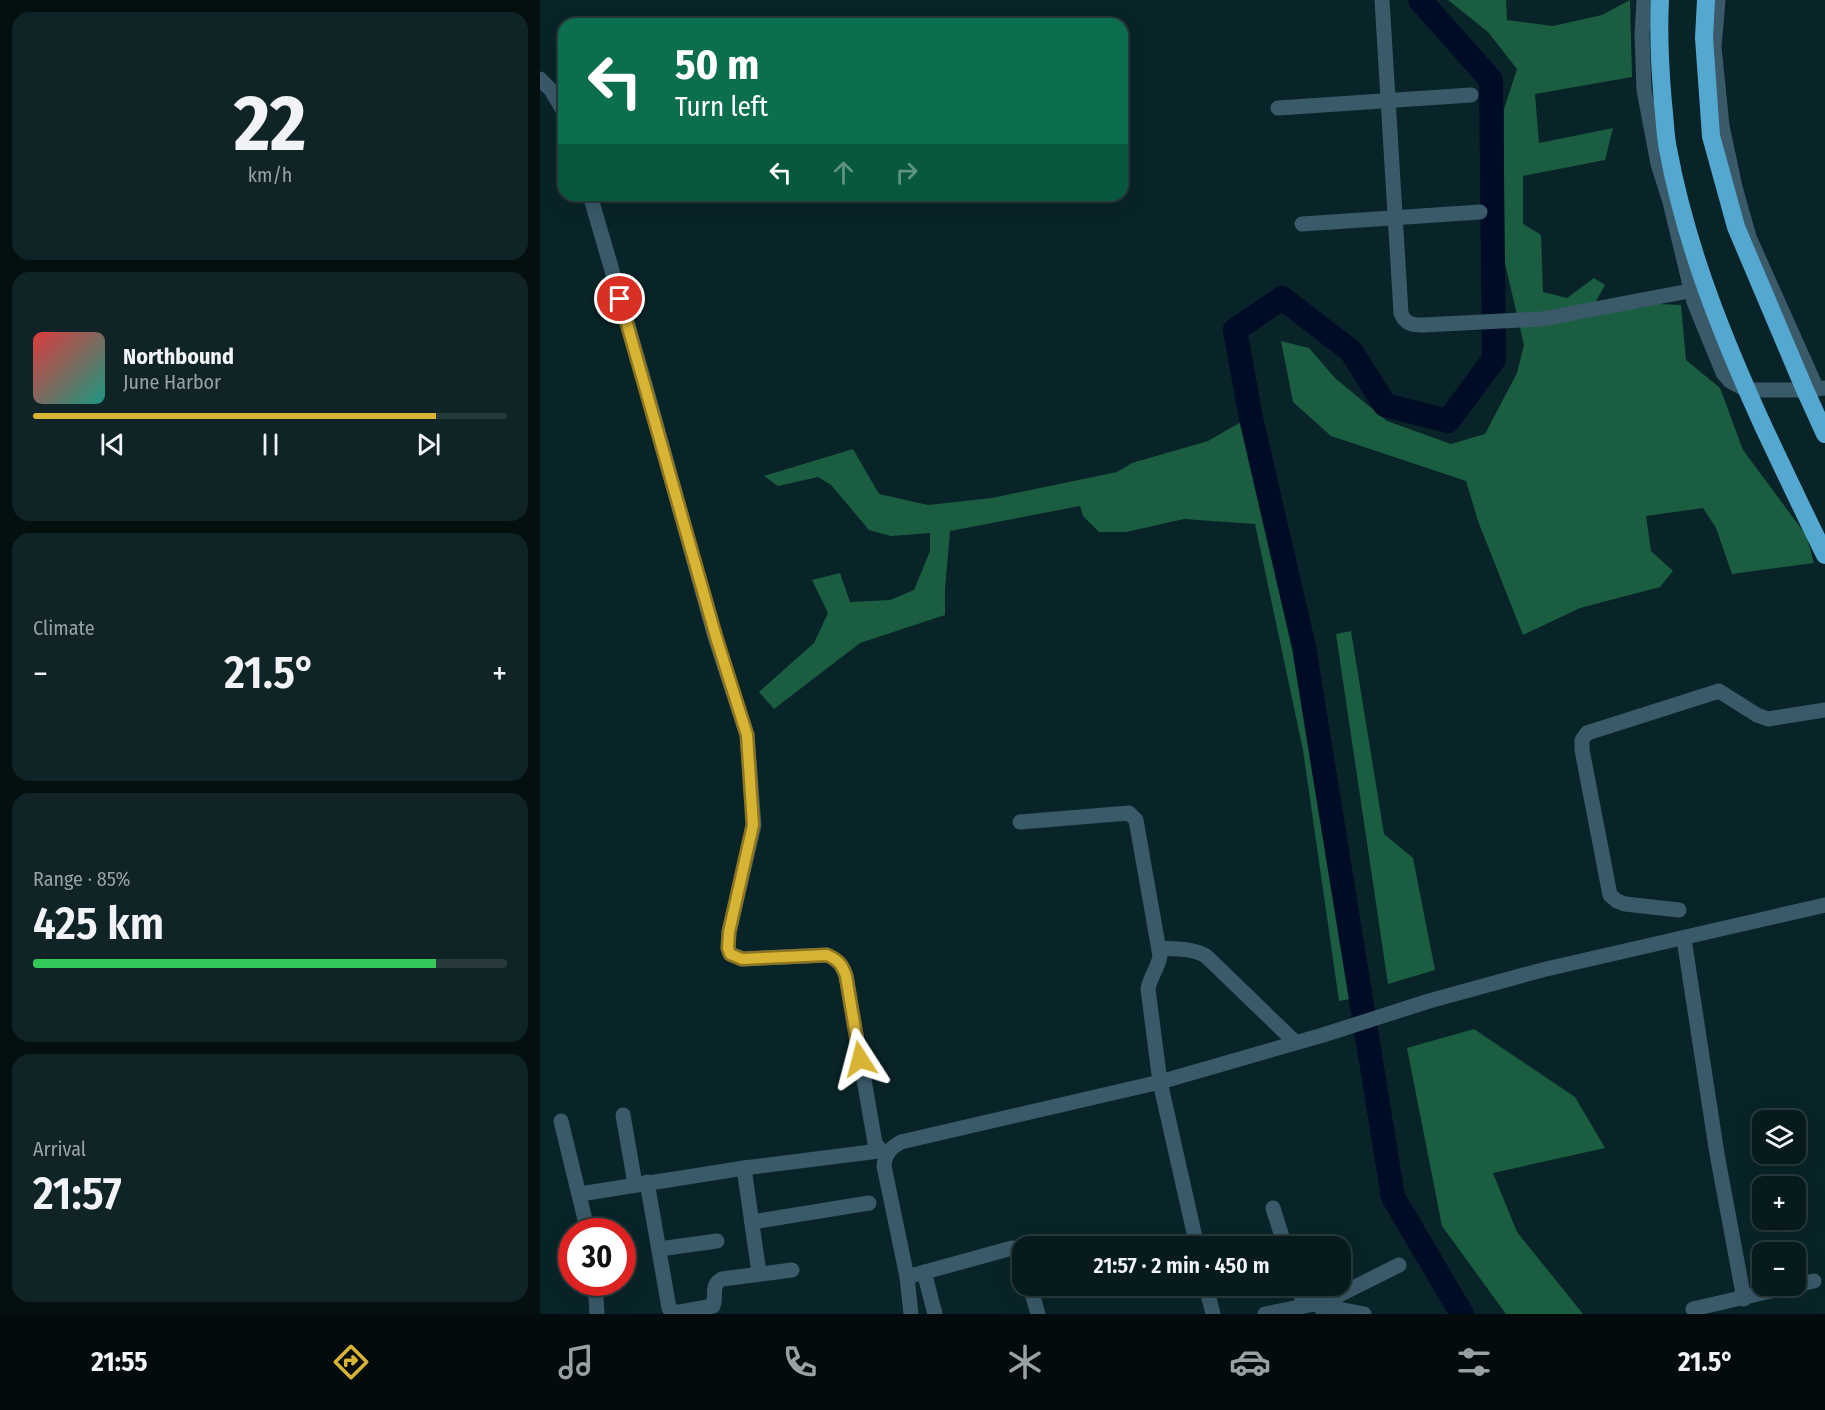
<!DOCTYPE html>
<meta charset="utf-8">
<style>
body{margin:0;font-family:"Fira Sans Condensed",sans-serif;background:#102427;color:#f1f3f6;height:100vh;display:flex;flex-direction:column;font-size:22px;white-space:nowrap}
*{box-sizing:border-box;margin:0}
p{font-size:20px;color:#98a1a4}
.icon{flex:none;width:33px;height:33px;fill:none;stroke:currentColor;stroke-width:2;stroke-linecap:round;stroke-linejoin:round}
.map{position:relative;flex:1;overflow:hidden}
.sheet{display:flex;flex-direction:column;gap:12px;padding:12px;background:#040f10;width:540px}
.sheet>*{flex:none}
.top-card{position:absolute;left:18px;top:18px;width:570px;height:183px;border-radius:18px;box-shadow:0 6px 24px #0002,0 0 0 2px #28393c;background:#0b6e4f;color:#fff;overflow:hidden}
.tools{position:absolute;left:1212px;top:1110px;display:grid;gap:12px}
.tools a{display:grid;place-items:center;width:54px;height:54px;border-radius:12px;background:#071b1e;box-shadow:0 6px 24px #0002,0 0 0 2px #28393c;font-size:30px}
.speed{position:absolute;left:18px;top:1218px;display:flex;gap:12px;font-size:30px;font-weight:700;text-align:center}
.speed>*{display:grid;place-content:center;width:78px;height:78px;border-radius:50%;background:#071b1e;box-shadow:0 6px 24px #0002,0 0 0 2px #28393c;line-height:1}
.speed .limit{border:9px solid #d22;background:#fff;color:#111}
.pin{position:absolute;display:grid;place-items:center;width:51px;height:51px;color:#fff;margin:-26px;border:3px solid #fff;border-radius:50%;box-shadow:0 2px 6px #0007}
.me{position:absolute;width:66px;margin:-33px;rotate:351deg;stroke-linejoin:round;filter:drop-shadow(0 0 4px #0008)}
.turn{display:flex;align-items:center;gap:21px;height:126px;padding:0 18px;font-size:27px}
.turn .icon{width:78px;height:78px;stroke-width:2.5}
.turn b{display:block;font-size:42px;line-height:51px}
.lanes{display:flex;align-items:center;height:57px;padding:0 18px;background:#0003;justify-content:center;gap:30px;direction:ltr}
.lanes .off{opacity:.35}
.big{font-size:45px;font-weight:600;line-height:1.1}
.sheet .tile{flex:1;display:flex;flex-direction:column;justify-content:center;gap:9px;min-width:0;padding:0 21px;border-radius:18px;background:#102427}
.sheet .dial{align-items:center;gap:0}
.dial b{font-size:78px;line-height:1}
.song{display:flex;align-items:center;gap:18px}
.cover{width:72px;height:72px;border-radius:9px;background:linear-gradient(135deg,hsl(0 70% 55%),hsl(170 70% 35%))}
.played{height:6px;border-radius:3px;background:linear-gradient(90deg,#d8b434 85%,#28393c 85%)}
.keys{display:flex;justify-content:space-around;direction:ltr}
.heat{display:flex;justify-content:space-between;align-items:center;font-size:33px;direction:ltr}
.charge{height:9px;border-radius:4px;background:linear-gradient(90deg,#34c759 85%,#28393c 0)}
.trip{position:absolute;left:472px;top:1236px;width:339px;height:60px;border-radius:18px;background:#071b1e;box-shadow:0 6px 24px #0002,0 0 0 2px #28393c;font-weight:600;line-height:60px;text-align:center}
.dock{display:flex;height:96px;justify-content:space-around;align-items:center;background:#030b0c;color:#98a1a4}
.dock .icon{width:42px;height:42px}
.dock .current{color:#d8b434}
.dock b{font-size:27px;color:#f1f3f6}
main{display:flex;flex:1;min-height:0}
.map>svg:first-child{display:block}
</style>
<main>
<section class="sheet">
<div class="tile dial"><b>22</b><p>km/h</p></div>
<div class="tile">
<div class="song"><i class="cover"></i><div><b>Northbound</b><p>June Harbor</p></div></div>
<div class="played"></div>
<div class="keys"><svg class="icon" aria-label="previous" viewBox="0 0 24 24"><path d="M18 5L8 12l10 7zM5 5v14"/></svg><svg class="icon" aria-label="pause" viewBox="0 0 24 24"><path d="M8 5v14M16 5v14"/></svg><svg class="icon" aria-label="next" viewBox="0 0 24 24"><path d="M6 5l10 7-10 7zM19 5v14"/></svg></div>
</div>
<div class="tile"><p>Climate</p>
<div class="heat"><a>−</a><b class="big">21.5°</b><a>+</a></div>
</div>
<div class="tile"><p>Range · 85%</p><b class="big">425 km</b><div class="charge"></div></div>
<div class="tile"><p>Arrival</p><b class="big">21:57</b></div>
</section>
<div class="map">
<svg width="1285" height="1314" viewBox="0 0 1285 1314">
<rect width="100%" height="100%" fill="#092428"/>
<g fill="#1b5d41">
<path d="M908,0H966L967,20L1013,26L1062,15L1090,0L1092,77L995,94L999,143L1073,128L1065,160L983,176V224L1001,235L1003,292L1027,298L1054,278L1065,285L1056,301L1141,305L1146,360L1180,388L1203,450L1266,535L1274,563L1192,574L1176,528L1163,508L1106,516L1111,551L1133,571L1120,587L1040,608L983,635L938,521L926,481L791,436L753,402L741,341L769,348L795,378L847,421L911,444L945,434L977,373L984,345L964,259V109L977,69L948,32Z"/>
<path d="M701,422L723,500L767,693L810,999L799,1001L763,750L715,524L644,519L586,532H559L543,516L540,506L410,531L405,589V615L320,643L234,709L219,692L274,643L288,613L272,580L300,573L310,602L350,600L374,590L390,551V533L351,536L329,530L291,485L278,477L238,486L224,476L313,449L339,494L388,505L452,498L577,472L592,463L668,441Z"/>
<path d="M811,631L844,834L873,858L895,970L848,984L796,634Z"/>
<path d="M934,1029L1035,1097L1065,1148L953,1173L977,1232L1043,1314H966L902,1226L867,1048Z"/>
</g>
<g fill="none" stroke-linecap="round" stroke-linejoin="round">
<path stroke="#000b25" stroke-width="24" d="M880,0L951,80L954,359L908,421L845,405L811,351L742,298L695,330L711,418L764,647L853,1197L922,1314"/>
<g stroke="#3a5969" stroke-width="15">
<path d="M842,0L861,313C865,324 872,325 883,325L1002,319L1165,288"/>
<path d="M1104,0L1102,35L1104,90L1118,164L1130,202L1154,302L1183,373L1190,381L1207,390H1265L1285,388"/>
<path d="M1178,0L1174,47L1182,126L1195,187L1209,237L1277,389"/>
<path d="M0,79L11,90L24,112"/>
<path d="M738,108L931,95"/>
<path d="M50,195L105,384L175,637L207,735L214,825L189,932L188,948L190,954L203,959L287,955C298,960 302,964 306,976L335,1143L345,1156"/>
<path d="M762,224L940,212"/>
<path d="M480,822L589,813L596,820L620,956C618,968 610,977 608,989L620,1082L657,1246"/>
<path d="M1139,910L1085,904L1077,901L1070,895L1042,750V740L1047,733L1179,691L1217,715L1228,719L1285,710"/>
<path d="M1144,939L1177,1154L1204,1299"/>
<path d="M619,948C635,949 652,948 666,956L755,1042"/>
<path d="M83,1115L95,1184"/>
<path d="M21,1121L48,1232"/>
<path d="M204,1168L219,1273"/>
<path d="M107,1182L129,1308L131,1312H140L173,1306C177,1296 170,1285 182,1279L252,1270"/>
<path d="M40,1194L204,1168L339,1151"/>
<path d="M733,1208L745,1246"/>
<path d="M212,1222L329,1203"/>
<path d="M119,1249L177,1241"/>
<path d="M384,1272L395,1314"/>
<path d="M367,1277L472,1248C479,1249 481,1252 483,1258"/>
<path d="M55,1282L57,1314"/>
<path d="M490,1286L498,1314"/>
<path d="M666,1286L673,1314"/>
<path d="M758,1286L764,1305"/>
<path d="M781,1308V1304L859,1265"/>
<path d="M1153,1309L1274,1281"/>
<path d="M371,1314L367,1277L344,1166C345,1154 350,1148 361,1142L620,1082L783,1035L889,1001L1002,970L1285,905"/>
<path d="M725,1314L774,1304L824,1314"/>
</g>
<g stroke="#54a8d0" stroke-width="18">
<path d="M1120,0C1118,35 1120,69 1123,104C1125,119 1125,135 1128,149C1146,247 1183,338 1224,428C1244,470 1264,513 1285,555"/>
<path d="M1166,0L1164,38L1171,136L1196,227L1265,390L1285,434"/>
</g>
</g>
<g fill="none" stroke-linecap="round" stroke-linejoin="round">
<defs>
<path id="route" d="M80,299L176,637L207,735L213,825L189,932L188,948L190,954L202,959L287,955C298,960 302,964 306,976L320,1059"/>
</defs>
<use href="#route" stroke="#8c7522" stroke-width="15"/>
<use href="#route" stroke="#d8b434" stroke-width="10"/>
</g>
</svg>
<div class="tools">
<a><svg class="icon" aria-label="layers" viewBox="0 0 24 24"><path d="M12 4l9 5-9 5-9-5zM3 14l9 5 9-5"/></svg></a>
<a>+</a>
<a>−</a>
</div>
<div class="speed"><div class="limit">30</div></div>
<div class="pin" style="left:80px;top:299px;background:#d93025"><svg class="icon" aria-label="arrive" viewBox="0 0 24 24"><path d="M6 21V4h12l-3 4 3 4H6"/></svg></div>
<svg class="me" style="left:320px;top:1059px" viewBox="-20 -20 40 40"><path d="M0-17L14 15 0 8-14 15z" fill="#d8b434" stroke="#fff" stroke-width="4"/></svg>
<div class="trip">21:57 · 2 min · 450 m</div>
<div class="top-card">
<div class="turn"><svg class="icon" aria-label="left" viewBox="0 0 24 24"><path d="M17 20v-9H6M10 6l-5 5 5 5"/></svg><div><b>50 m</b>Turn left</div></div>
<div class="lanes"><svg class="icon" aria-label="left" viewBox="0 0 24 24"><path d="M17 20v-9H6M10 6l-5 5 5 5"/></svg><svg class="icon off" aria-label="ahead" viewBox="0 0 24 24"><path d="M12 20V5M6 11l6-6 6 6"/></svg><svg class="icon off" aria-label="right" viewBox="0 0 24 24"><path d="M7 20v-9h11M14 6l5 5-5 5"/></svg></div>
</div>
</div>
</main>
<nav class="dock">
<b>21:55</b>
<svg class="icon current" aria-label="directions" viewBox="0 0 24 24"><path d="M12 3l9 9-9 9-9-9zM9 14v-3h6M13 9l2 2-2 2"/></svg>
<svg class="icon" aria-label="music" viewBox="0 0 24 24"><path d="M9 18V5l10-2v13"/><circle cx="6" cy="18" r="3"/><circle cx="16" cy="16" r="3"/></svg>
<svg class="icon" aria-label="phone" viewBox="0 0 24 24"><path d="M5 4h4l2 5-3 2q2 4 5 5l2-3 5 2v4C11 20 4 13 5 4z"/></svg>
<svg class="icon" aria-label="climate" viewBox="0 0 24 24"><path d="M12 3v18M4 7l16 10M4 17L20 7"/></svg>
<svg class="icon" aria-label="car" viewBox="0 0 24 24"><path d="M5 17H2v-5l4-1 3-4h7l3 4 3 1v5h-3M9 17h6M6 11h13"/><circle cx="7" cy="17" r="2"/><circle cx="17" cy="17" r="2"/></svg>
<svg class="icon" aria-label="filters" viewBox="0 0 24 24"><path d="M4 7h16M4 17h16"/><circle cx="9" cy="7" r="2"/><circle cx="15" cy="17" r="2"/></svg>
<b>21.5°</b>
</nav>
